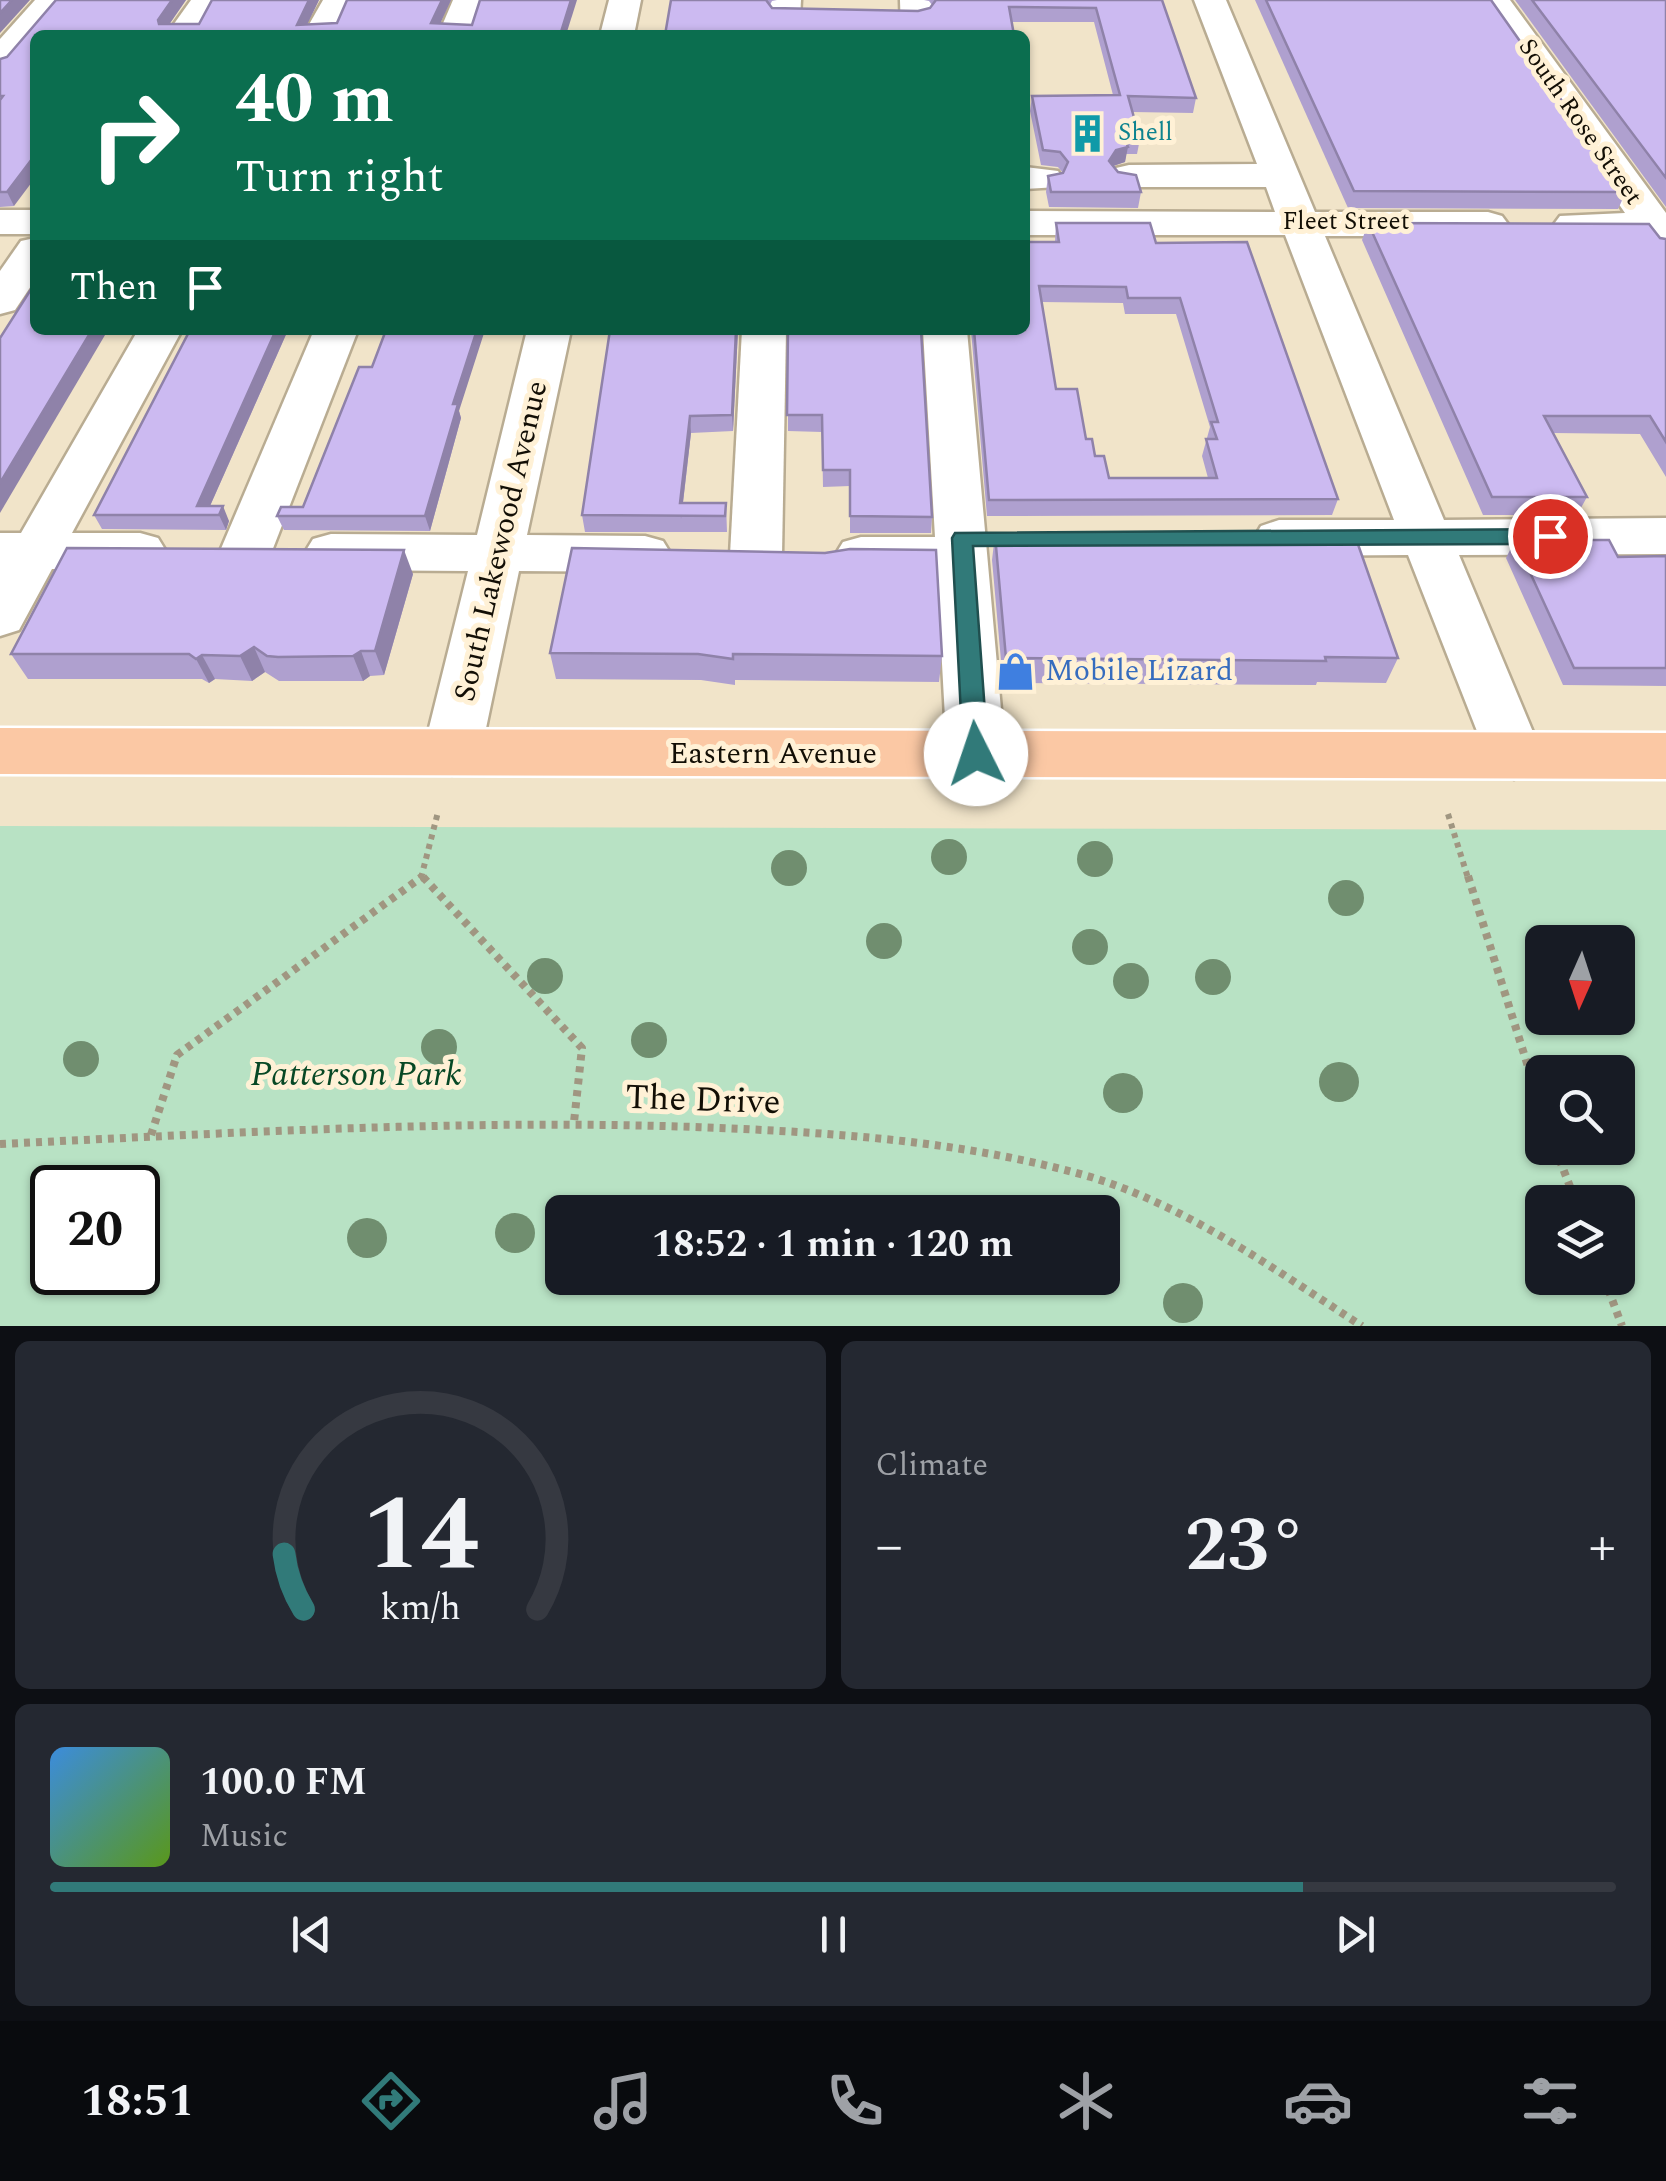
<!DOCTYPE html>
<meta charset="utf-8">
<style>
body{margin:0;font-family:Spectral,serif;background:#242831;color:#f1f3f6;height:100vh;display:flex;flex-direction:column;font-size:38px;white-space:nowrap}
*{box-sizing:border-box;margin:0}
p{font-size:32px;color:#9ea1a6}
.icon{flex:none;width:55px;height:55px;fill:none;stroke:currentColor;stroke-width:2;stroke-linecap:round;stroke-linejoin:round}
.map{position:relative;height:1326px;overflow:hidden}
.panel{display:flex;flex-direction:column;gap:15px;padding:15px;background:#0d0f14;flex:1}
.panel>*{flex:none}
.top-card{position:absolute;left:30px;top:30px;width:1000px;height:305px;border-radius:15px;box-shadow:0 2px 8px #0004;background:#0b6e4f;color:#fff;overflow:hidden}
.needle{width:65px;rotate:183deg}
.controls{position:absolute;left:1525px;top:925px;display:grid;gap:20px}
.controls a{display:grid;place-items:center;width:110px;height:110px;border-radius:15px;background:#171b24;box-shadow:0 2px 8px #0004;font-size:50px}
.speed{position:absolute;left:30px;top:1165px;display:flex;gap:20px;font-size:50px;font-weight:700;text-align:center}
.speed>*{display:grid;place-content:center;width:130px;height:130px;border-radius:50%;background:#171b24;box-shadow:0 2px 8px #0004;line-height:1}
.speed .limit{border:5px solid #111;border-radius:15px;background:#fff;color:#111}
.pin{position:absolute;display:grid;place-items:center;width:85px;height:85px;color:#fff;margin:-42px;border:5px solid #fff;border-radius:50%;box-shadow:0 2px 10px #0007}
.me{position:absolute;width:110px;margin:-55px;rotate:356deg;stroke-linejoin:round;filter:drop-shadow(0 0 8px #0008)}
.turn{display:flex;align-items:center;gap:35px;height:210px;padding:0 40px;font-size:45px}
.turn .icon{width:130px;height:130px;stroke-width:2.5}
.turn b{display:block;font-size:70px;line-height:85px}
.then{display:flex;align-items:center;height:95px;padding:0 40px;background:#0003;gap:20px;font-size:38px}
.big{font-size:75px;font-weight:700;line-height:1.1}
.panel .card{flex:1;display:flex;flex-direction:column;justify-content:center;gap:15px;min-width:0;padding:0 35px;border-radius:15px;background:#242831}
.panel .dial{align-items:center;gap:0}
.dial svg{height:260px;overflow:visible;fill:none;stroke:#363941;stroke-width:7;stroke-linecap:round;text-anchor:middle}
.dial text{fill:#f1f3f6;stroke:none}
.song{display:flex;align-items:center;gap:30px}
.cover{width:120px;height:120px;border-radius:15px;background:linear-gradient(135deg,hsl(210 70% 55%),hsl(90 70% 35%))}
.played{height:10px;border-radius:5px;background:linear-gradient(90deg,#317a79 80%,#363941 80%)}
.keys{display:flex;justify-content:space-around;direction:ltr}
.heat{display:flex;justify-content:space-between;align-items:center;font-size:55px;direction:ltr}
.panel .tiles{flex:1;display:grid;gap:15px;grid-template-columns:1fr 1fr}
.card:last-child{grid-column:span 2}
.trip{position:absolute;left:545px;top:1195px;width:575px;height:100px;border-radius:15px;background:#171b24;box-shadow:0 2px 8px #0004;font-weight:700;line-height:100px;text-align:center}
.tabs{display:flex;height:160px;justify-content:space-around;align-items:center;background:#090b0e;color:#9ea1a6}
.tabs .icon{width:70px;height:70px}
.tabs .active{color:#317a79}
.tabs b{font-size:45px;color:#f1f3f6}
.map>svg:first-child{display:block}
</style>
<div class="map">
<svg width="1666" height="1326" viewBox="0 0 1666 1326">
<rect width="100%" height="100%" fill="#f1e4c9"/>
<path fill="#b8e2c4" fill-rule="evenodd" d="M0,826L1666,830V1326H0ZM1542,942H1618V1018H1542ZM1542,1072H1618V1148H1542ZM52,1188H138V1272H52ZM1542,1202H1618V1278H1542ZM562,1212H1102V1278H562Z"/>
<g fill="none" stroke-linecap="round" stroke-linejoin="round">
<defs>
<g id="minor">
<path d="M35,0H68L12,67L0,70V39Z"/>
<path d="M191,0H223L200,35H166Z"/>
<path d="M323,0H355L337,35H303Z"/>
<path d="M453,0H485L472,35H438Z"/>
<path d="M609,0H641L634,35H600Z"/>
<path d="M769,0H801L799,35H765Z"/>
<path d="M900,0H932L935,35H901Z"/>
<path d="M1194,0H1226L1315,212H1488L1502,216L1508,224L1502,232L1488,236H1325L1444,520L1666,518V554L1459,555L1543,756L1535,772L1514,779L1493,772L1408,555L1279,556L1261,550L1254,538L1261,526L1279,520H1394L1285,235H1025V211L1275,212L1266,187H1129L1116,184L1110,176L1116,168L1129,165L1257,164Z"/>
<path d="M1478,0H1510L1666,213V255L1652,252L1641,237L1560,232L1554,224L1560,216L1625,213Z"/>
<path d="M1025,167L1058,171L1063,179L1058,187L1025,189Z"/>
<rect x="0" y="210" width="35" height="24"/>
<path d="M35,238V280L15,310L0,314V271L21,241Z"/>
<path d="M138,330H182L72,533H140L158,538L166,551L158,564L140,569H52L19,630L0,636V533H21Z"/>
<path d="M314,330H358L272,551L264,564L246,569L228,564L220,551Z"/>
<path d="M527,330H571L527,535L645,536L663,541L671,554L663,567L645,572L519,571L481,752L473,768L452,775L431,768L423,752L468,571L331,570L313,565L305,552L313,539L331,534L477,535Z"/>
<path d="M742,330H786L782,555L774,568L756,573L738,568L730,555Z"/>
<path d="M923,330H967L1005,754L997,770L976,777L955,770L947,754L937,573H861L843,568L835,555L843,542L861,537H935Z"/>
</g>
<path id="major" d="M0,728L1666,733V779L0,774Z"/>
</defs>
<use href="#minor" stroke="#b9ac92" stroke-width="5"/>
<use href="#major" stroke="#fff" stroke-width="5"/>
<g stroke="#a09681" stroke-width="6" stroke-dasharray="5 5" stroke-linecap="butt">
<path d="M1448,814L1468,878"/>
<path d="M421,878L438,812"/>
</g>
<g stroke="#a09681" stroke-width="8" stroke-dasharray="6 6" stroke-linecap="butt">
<path d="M1468,876L1542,1111"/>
<path d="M423,877L582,1048L574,1122"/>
<path d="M151,1135L177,1055L423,876"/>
<path d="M0,1144C232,1133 463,1119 695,1127C826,1132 957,1140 1084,1175C1185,1204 1275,1270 1362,1326"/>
<path d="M1555,1148L1576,1202"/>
<path d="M1604,1278L1622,1326"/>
</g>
<use href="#minor" fill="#fff" fill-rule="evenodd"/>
<use href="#major" fill="#fbc8a4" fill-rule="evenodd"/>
</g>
<g fill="#708e6f">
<circle cx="949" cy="857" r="18"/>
<circle cx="1095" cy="859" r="18"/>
<circle cx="789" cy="868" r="18"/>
<circle cx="1346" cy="898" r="18"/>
<circle cx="884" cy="941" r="18"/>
<circle cx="1090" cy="947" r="18"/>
<circle cx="545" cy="976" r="18"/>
<circle cx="1213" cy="977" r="18"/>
<circle cx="1131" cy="981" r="18"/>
<circle cx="649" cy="1040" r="18"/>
<circle cx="439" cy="1047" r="18"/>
<circle cx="81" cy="1059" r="18"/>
<circle cx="1339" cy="1082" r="20"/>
<circle cx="1123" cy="1093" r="20"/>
<circle cx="515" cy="1233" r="20"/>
<circle cx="367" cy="1238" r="20"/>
<circle cx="1183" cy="1303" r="20"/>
</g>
<g fill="#afa0cf" fill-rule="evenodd">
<path d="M56,0H186L169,24H199L319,0L307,24L337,23L347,0H451L440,23L35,35L14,206L0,207V59L7,57Z"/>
<path d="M671,0H777L772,1L770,5L772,8L918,11L930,8L932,5L929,1L924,0H1162L1196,98L1193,113L1132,112L1140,139L1137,154H1126L1125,162L1113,166L1118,172L1141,192L1138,208L1049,207L1046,192L1048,176L1063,173L1058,167L1041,165L1030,111L1032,96L1113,95L1094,22H1012L1014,35Z"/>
<path d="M1255,0H1491L1626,192L1618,209L1348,208Z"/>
<path d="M1515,0H1666V207Z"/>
<path d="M1056,223L1156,243L1338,499L1332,515L987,516L971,330H1025L1055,242ZM1041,302L1123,303L1125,314H1176L1210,427L1202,456L1208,478H1109L1056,389Z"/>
<path d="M1368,223L1666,239V477L1640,434L1553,433L1587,497L1577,515H1483L1362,240Z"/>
<path d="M190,330H288L210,506L229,521L226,530L102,529L94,515Z"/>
<path d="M610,330H738L733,431L691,433L683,503H726L727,532H585L582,515Z"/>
<path d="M788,330L932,517L931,533H850V486L823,487L822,432L788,431Z"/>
<path d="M372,367L459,411L461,418L430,531L284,530L277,516L303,507Z"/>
<path d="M995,535L1398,658L1386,683L1317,682L1316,685L1003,683L992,560Z"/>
<path d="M1515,540L1618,557L1666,556V686L1563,685L1506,558Z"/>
<path d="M413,574L384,675L370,676L363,681H279L265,672L252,681L215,679L209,683L202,679H28L11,654Z"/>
<path d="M550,653L942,656L939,682L735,680V685L701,680L556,679Z"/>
</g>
<g fill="#8f82a9">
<path d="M12,0H30L0,33V13Z"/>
<path d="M172,0H186L162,35L158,20Z"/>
<path d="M309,0H319L302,35L297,25Z"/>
<path d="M442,0H451L435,35L431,23Z"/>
<path d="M571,0H577L566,35H560Z"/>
<path d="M1128,147L1125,162L1113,166L1109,161L1116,150Z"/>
<path d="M35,155V178L14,206L7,192Z"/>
<path d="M92,330H108L0,513V483Z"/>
<path d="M276,330H288L206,515L197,506Z"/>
<path d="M477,330H485L459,411L461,418L430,531L425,516L453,404Z"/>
<path d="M736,330H738L733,431L732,415Z"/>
<path d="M690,416L691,433L681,519L680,503Z"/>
<path d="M223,506L229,521L226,530L219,515Z"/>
<path d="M404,550L413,574L384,675L375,651Z"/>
<path d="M254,647L265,672L252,681L240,656Z"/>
<path d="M361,651L370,676L363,681L353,656Z"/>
<path d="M202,655L215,679L209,683L196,659Z"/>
</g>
<g fill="#ccbaf1" stroke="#8f82a9" stroke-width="2.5" fill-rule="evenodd">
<path d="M0,0H12L0,13Z"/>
<path d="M56,0H172L158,20L159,24H199L212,0H309L297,25L337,23L347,0H442L431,23L472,25L480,0H571L560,35H35V155L7,192H0V100L3,96H0V59L7,57Z"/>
<path d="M671,0H766L772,8L918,11L930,8L936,0H1162L1196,98L1128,96L1140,139H1125L1128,147L1116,150L1109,161L1118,172L1136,175L1141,192H1051L1048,176L1063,173L1068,162L1060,152L1043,150L1032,96L1120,95L1096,8L1009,7L1014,35H665Z"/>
<path d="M1266,0H1491L1626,192L1354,191Z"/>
<path d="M1532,0H1666V178Z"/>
<path d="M1056,223H1150L1156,243L1247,242L1338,499L989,500L974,330H1025V242H1059ZM1039,286L1126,287L1128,298H1180L1218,422H1211L1217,439H1206L1217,478H1109L1104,456H1095L1092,439H1086L1077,389H1056Z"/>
<path d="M1368,223L1649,224L1660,238L1666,239V442L1650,416H1544L1587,497H1492Z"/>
<path d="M35,283V330H92L0,483V338Z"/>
<path d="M190,330H276L197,506H223L219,515H94Z"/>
<path d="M386,330H477L453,404H458L425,516H277L281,507H303L359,367H372Z"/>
<path d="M610,330H736L732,415L690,416L680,503H726L725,516L582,515Z"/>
<path d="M788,330H921L932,517L850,516V470H823L822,415H787Z"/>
<path d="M1354,533L1398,658L1325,657L1326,661L1006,658L995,535Z"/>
<path d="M1515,540H1609L1618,557L1666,556V668H1574Z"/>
<path d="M67,548L404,550L375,651H361L353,656L278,657L267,656L254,647L240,656L202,655L196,659L189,654H11Z"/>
<path d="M572,548L825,553L850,549L936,550L942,656L733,654V659L698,654L550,653Z"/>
</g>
<path fill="#317a79" stroke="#204f4f" stroke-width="2.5" d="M1550,529L1560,536L1550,544L973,546L988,754L984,761H967L963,754L952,538L955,533Z"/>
<defs>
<symbol id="building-bare" viewBox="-9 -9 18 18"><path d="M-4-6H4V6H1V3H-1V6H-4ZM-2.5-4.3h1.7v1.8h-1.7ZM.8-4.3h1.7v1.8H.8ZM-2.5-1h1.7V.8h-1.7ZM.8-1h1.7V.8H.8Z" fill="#0f9aa8" stroke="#fff1d6" stroke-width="2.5" paint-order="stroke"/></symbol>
<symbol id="shop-bare" viewBox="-9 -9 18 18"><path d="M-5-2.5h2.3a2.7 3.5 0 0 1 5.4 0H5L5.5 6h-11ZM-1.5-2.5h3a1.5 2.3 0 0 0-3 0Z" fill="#3f7fe0" stroke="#fff1d6" stroke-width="2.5" paint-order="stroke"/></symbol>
</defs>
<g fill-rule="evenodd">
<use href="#building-bare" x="1060" y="106" width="55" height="55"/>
<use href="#shop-bare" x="988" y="644" width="55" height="55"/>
</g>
<g text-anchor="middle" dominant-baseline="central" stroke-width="10" stroke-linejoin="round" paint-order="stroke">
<g font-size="25" fill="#120e05" stroke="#fff1d6">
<text transform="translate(1580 122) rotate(55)">South Rose Street</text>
<text x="1346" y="222">Fleet Street</text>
</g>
<g font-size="25" fill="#0d838f" stroke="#fff1d6" text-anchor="start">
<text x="1118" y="133">Shell</text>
</g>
<g font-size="30" fill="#120e05" stroke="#fff1d6">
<text transform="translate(501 541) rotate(-77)">South Lakewood Avenue</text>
<text x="773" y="754">Eastern Avenue</text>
</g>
<g font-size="30" fill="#366cbe" stroke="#fff1d6" text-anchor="start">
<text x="1045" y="671">Mobile Lizard</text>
</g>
<g font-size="35" font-style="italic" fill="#074825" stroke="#fff1d6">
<text x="356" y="1074">Patterson Park</text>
</g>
<g font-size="35" fill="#120e05" stroke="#fff1d6">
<text transform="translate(703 1100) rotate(2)">The Drive</text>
</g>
</g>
</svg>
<div class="controls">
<a><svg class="needle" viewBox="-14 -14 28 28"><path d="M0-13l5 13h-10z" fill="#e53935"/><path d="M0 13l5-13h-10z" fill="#9ea1a6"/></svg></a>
<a><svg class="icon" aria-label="search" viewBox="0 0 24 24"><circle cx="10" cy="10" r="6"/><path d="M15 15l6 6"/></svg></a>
<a><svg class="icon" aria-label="layers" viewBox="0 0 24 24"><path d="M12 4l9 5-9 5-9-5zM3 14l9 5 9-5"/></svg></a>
</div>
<div class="speed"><div class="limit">20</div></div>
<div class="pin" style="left:1550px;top:536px;background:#d93025"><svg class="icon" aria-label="arrive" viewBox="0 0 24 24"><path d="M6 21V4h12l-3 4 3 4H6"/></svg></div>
<svg class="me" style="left:976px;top:754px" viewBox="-20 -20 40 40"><circle r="19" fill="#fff"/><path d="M0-13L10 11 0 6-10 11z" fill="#317a79"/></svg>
<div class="trip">18:52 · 1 min · 120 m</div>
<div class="top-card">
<div class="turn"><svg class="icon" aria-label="right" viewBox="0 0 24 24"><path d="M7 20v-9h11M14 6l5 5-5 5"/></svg><div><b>40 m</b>Turn right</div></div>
<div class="then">Then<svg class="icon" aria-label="arrive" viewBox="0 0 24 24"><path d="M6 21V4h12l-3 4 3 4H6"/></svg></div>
</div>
</div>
<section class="panel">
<div class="tiles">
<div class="card dial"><svg viewBox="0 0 100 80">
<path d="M14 69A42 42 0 1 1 86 69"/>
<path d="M14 69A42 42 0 0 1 8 52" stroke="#317a79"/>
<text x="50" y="56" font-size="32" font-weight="700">14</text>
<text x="50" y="72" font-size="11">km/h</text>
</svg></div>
<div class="card"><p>Climate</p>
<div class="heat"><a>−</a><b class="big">23°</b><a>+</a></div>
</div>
<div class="card">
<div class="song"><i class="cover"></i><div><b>100.0 FM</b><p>Music</p></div></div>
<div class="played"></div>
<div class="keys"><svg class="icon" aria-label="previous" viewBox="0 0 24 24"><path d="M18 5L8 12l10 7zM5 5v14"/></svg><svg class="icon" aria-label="pause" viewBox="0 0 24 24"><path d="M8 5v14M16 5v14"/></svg><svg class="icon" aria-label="next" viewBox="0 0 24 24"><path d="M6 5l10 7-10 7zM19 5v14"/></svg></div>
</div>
</div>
</section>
<nav class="tabs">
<b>18:51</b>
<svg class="icon active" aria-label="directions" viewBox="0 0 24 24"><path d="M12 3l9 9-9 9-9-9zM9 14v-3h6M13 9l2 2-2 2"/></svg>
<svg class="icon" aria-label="music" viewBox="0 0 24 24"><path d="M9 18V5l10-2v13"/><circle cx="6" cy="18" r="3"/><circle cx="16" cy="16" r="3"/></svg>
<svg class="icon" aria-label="phone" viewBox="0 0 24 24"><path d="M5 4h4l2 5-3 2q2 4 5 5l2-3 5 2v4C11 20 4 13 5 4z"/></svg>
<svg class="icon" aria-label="climate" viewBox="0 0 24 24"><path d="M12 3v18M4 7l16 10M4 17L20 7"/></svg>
<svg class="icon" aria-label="car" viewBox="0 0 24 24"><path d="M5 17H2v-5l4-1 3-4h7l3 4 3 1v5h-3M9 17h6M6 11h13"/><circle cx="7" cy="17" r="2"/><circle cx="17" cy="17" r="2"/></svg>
<svg class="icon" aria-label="filters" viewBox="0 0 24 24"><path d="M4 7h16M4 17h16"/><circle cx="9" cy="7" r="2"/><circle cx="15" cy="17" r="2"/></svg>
</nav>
